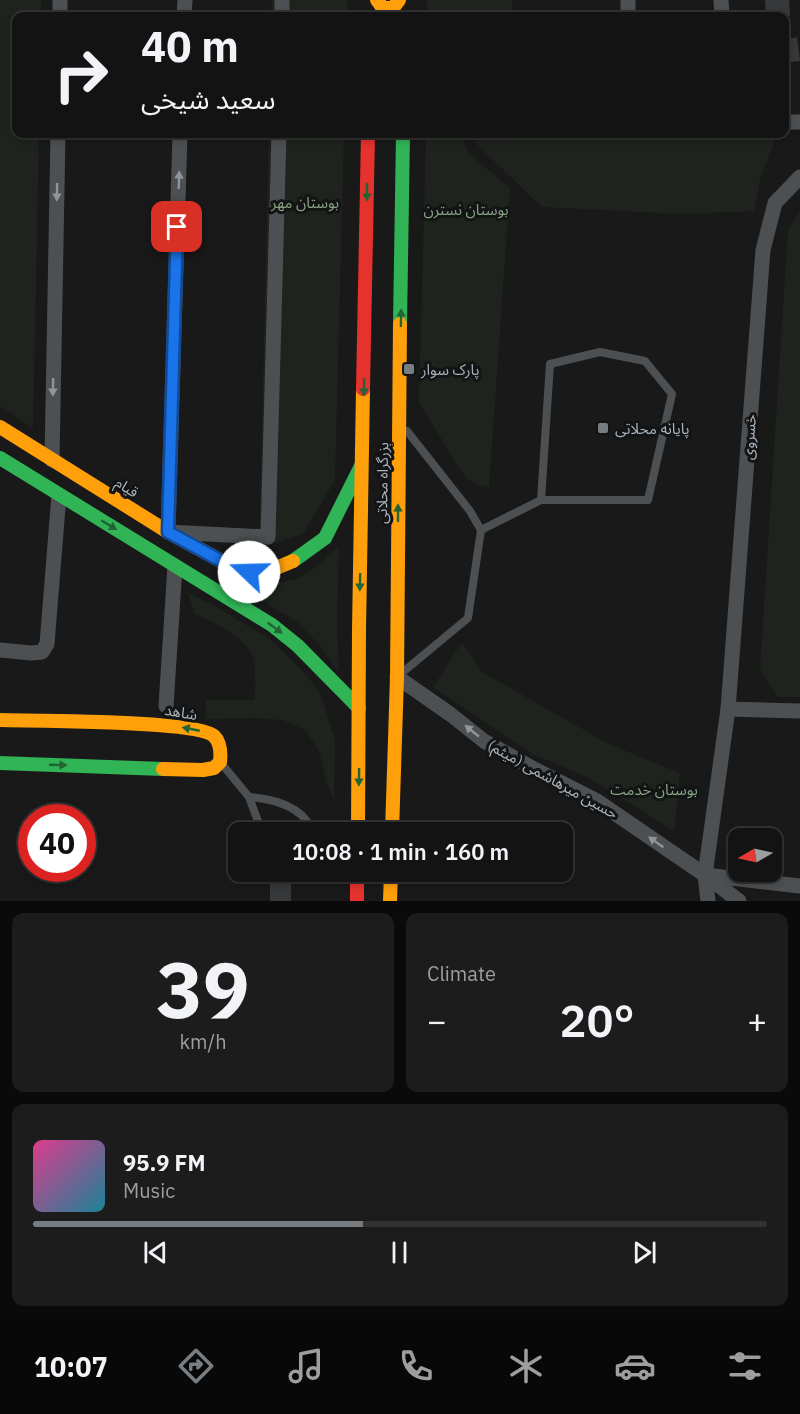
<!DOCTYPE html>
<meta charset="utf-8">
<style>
body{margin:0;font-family:"IBM Plex Sans","Noto Sans Arabic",sans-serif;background:#1c1c1c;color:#f1f3f6;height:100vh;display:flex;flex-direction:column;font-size:22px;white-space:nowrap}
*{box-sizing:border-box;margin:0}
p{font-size:20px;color:#9d9ea0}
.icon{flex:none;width:33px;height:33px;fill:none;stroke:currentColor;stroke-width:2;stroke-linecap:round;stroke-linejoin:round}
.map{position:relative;height:901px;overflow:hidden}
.details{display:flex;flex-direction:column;gap:12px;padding:12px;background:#0a0a0a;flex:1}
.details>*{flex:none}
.banner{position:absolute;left:12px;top:12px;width:777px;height:126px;border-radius:12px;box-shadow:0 3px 9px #0003,0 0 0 2px #323233;background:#131313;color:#f1f3f6;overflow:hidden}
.needle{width:39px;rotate:261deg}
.tools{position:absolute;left:728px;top:828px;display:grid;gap:12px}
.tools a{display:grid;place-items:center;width:54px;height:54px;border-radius:12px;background:#131313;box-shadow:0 3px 9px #0003,0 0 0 2px #323233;font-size:30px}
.speed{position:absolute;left:18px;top:804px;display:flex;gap:12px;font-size:30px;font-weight:700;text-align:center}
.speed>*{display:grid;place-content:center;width:78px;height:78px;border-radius:50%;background:#131313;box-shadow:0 3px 9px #0003,0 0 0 2px #323233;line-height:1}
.speed .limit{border:9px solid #d22;background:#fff;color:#111}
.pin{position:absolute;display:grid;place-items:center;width:51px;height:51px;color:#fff;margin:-26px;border-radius:12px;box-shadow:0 3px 9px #0006}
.me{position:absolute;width:66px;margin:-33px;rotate:291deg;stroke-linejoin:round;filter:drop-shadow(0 0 4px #0008)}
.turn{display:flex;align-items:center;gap:21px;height:126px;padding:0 30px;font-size:27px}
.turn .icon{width:78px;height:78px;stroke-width:2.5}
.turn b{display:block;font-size:42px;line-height:51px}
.big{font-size:45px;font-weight:600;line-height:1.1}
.details .tile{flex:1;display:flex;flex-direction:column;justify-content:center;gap:9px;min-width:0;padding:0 21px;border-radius:12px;background:#1c1c1c}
.details .dial{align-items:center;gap:0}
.dial b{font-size:78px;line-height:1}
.song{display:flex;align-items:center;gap:18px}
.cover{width:72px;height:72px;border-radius:9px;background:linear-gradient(135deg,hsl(330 70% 55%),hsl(190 70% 35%))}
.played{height:6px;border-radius:3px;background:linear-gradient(90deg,#787d82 45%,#323233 45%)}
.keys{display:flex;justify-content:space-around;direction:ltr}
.heat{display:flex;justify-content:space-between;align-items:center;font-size:33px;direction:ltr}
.details .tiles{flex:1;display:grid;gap:12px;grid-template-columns:1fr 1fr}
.tile:last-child{grid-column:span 2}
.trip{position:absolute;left:228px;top:822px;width:345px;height:60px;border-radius:12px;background:#131313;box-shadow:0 3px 9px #0003,0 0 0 2px #323233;font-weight:600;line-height:60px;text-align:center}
.tab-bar{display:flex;height:96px;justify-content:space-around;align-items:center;background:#080808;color:#9d9ea0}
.tab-bar .icon{width:42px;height:42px}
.tab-bar .current{color:#787d82}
.tab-bar b{font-size:27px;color:#f1f3f6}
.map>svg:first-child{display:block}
</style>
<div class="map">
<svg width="800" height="901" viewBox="0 0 800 901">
<rect width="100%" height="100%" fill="#191919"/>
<g fill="#1e231d">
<path d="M0,0H41V16H16V134H39L33,428L0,406Z"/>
<path d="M272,0H347V16H271Z"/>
<rect x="427" y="0" width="85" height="16"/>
<path d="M269,134H344L335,480L303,534L259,548Z"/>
<path d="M426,134H460L469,154L510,188L489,487C474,485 470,483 461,471L419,402Z"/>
<path d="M721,134L775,139L760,180L754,211L684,214L542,207L473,141L624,138Z"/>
<path d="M800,212V697H778L760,670L788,229Z"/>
<path d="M339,546L337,622L339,673L321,647L297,622L227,578L253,586L272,585L296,579L316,567Z"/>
<path d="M188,593L213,605L270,639L308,677L321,695L335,740L334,801L327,783L319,751L305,730L283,720L253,718L205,719L206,700H255C255,688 256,668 253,657C247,638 212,622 194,613Z"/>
<path d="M462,642L482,672L609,744L680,773L674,831L589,778L532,754L433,687Z"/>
</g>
<g fill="#373839">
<path d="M765,0H789L790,16H766Z"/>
<path d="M797,37L800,61L784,63V40Z"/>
<rect x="270" y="872" width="21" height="29"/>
</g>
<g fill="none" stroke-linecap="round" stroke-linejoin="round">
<g stroke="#4d5052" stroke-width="8">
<path d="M481,530L541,500H648L672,394L645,361L600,352L550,364L541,500"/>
<path d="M403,672L468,618L481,530L470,511L407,431"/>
<path d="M221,763L249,797L262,832"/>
<path d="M249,797C269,799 292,803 306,820C309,823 311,829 313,832"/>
</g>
<g stroke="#4d5052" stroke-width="15">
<path d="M721,0L722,16"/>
<path d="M60,16V0"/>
<path d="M184,16L185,0"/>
<path d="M282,16V0"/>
<path d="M628,16V0"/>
<path d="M784,122H800"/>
<path d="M180,134L168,532L268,537L279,134"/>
<path d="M52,460L58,134"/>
<path d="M0,650L31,653L42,652L47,644L59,495"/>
<path d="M397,677L450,714L484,741L534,769L597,801L705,875L739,901"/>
<path d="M166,706L175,566"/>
<path d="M728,709L800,711"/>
<path d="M705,875L800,886"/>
<path d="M708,901L705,875L728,709L763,250L775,203L800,177"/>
</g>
<g stroke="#30b455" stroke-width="14">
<path d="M400,324L403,134"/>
<path d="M0,458L272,625L298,646L359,708"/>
<path d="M293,561L325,538L361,466"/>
<path d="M0,763L163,769"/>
</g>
<g stroke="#ff9f0a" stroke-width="14">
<path d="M377,0L382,7L393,8L399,0"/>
<path d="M0,427L168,532L236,569L249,572L269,571L293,561"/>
<path d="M0,720C33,721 197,720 214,736C221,743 221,753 220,762L214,768L203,770L163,769"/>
<path d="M358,832L359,630L363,389"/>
<path d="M392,832L397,677L400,324"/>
<path d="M390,901L391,872"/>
</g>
<g stroke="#e5322d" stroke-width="14">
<path d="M363,389L368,134"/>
<path d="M357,872V901"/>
</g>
</g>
<defs><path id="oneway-solid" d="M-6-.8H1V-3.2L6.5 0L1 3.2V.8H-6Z" transform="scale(1.5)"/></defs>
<g fill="#8f959b">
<use href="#oneway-solid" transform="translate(179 180) rotate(-88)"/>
<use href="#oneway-solid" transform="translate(57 192) rotate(91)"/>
<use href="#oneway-solid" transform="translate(53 387) rotate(91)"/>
<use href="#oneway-solid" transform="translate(472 731) rotate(-141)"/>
<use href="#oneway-solid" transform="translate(656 842) rotate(-145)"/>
</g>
<g fill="#226435">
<use href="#oneway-solid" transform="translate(367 192) rotate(91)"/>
<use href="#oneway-solid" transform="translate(401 318) rotate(-89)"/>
<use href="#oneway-solid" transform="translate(364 387) rotate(91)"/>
<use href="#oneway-solid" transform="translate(398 513) rotate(-90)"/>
<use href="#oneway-solid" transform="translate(109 525) rotate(31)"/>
<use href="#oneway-solid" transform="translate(360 582) rotate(91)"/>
<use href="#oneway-solid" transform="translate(275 628) rotate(36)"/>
<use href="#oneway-solid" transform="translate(191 729) rotate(-169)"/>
<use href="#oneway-solid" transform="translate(58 765) rotate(2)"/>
<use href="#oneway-solid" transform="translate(359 777) rotate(91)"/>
</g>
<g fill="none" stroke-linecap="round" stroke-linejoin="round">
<defs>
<path id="route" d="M177,227L168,532L236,569L249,572"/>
</defs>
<use href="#route" stroke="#114b97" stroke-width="15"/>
<use href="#route" stroke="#1a73e8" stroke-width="10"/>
</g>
<g fill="#787d82" stroke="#131415" stroke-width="2">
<rect x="403" y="363" width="12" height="12" rx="3"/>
<rect x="597" y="422" width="12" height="12" rx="3"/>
</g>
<g text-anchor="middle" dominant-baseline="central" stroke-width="6" stroke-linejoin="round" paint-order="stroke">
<g font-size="15" fill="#87a482" stroke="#131415">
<text x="305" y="202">بوستان مهر</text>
<text x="466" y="209">بوستان نسترن</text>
<text x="654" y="789">بوستان خدمت</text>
</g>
<g font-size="15" fill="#abb3ba" stroke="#131415" text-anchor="start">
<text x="421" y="369">پارک سوار</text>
<text x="615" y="428">پایانه محلاتی</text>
</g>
<g font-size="15" fill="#abb3ba" stroke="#131415">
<text transform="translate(749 437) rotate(-86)">خسروی</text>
<text transform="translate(382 483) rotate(-89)">بزرگراه محلاتی</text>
<text transform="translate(127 487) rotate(32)">قیام</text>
<text transform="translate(181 712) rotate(9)">شاهد</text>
<text transform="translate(553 779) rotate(29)">حسین میرهاشمی (میثم)</text>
</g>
</g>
</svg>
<div class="tools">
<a><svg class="needle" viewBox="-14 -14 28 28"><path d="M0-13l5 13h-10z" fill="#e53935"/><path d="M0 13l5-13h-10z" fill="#9d9ea0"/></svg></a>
</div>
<div class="speed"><div class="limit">40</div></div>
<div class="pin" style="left:177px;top:227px;background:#d93025"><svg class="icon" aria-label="arrive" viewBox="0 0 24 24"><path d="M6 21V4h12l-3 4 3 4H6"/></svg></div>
<svg class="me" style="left:249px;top:572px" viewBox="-20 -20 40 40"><circle r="19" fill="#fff"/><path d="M0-13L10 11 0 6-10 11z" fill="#1a73e8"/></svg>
<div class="trip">10:08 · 1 min · 160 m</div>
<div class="banner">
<div class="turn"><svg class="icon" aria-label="right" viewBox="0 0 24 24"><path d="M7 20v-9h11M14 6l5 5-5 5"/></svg><div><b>40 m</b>سعید شیخی</div></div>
</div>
</div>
<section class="details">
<div class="tiles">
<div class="tile dial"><b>39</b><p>km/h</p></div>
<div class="tile"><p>Climate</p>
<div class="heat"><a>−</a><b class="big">20°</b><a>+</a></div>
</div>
<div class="tile">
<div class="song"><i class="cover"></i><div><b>95.9 FM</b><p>Music</p></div></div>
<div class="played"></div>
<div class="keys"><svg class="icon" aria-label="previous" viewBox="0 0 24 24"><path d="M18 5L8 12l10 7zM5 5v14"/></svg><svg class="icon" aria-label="pause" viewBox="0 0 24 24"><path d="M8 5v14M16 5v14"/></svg><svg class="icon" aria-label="next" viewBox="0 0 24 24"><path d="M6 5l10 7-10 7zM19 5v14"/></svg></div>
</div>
</div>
</section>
<nav class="tab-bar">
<b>10:07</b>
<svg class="icon current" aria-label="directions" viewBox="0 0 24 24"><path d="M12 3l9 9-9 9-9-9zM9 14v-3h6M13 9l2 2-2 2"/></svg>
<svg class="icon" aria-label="music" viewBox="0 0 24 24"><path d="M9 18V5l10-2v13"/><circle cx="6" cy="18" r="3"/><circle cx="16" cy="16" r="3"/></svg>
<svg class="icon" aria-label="phone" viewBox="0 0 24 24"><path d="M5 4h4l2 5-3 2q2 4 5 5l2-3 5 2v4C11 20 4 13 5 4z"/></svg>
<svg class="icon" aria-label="climate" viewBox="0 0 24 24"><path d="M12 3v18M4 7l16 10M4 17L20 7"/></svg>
<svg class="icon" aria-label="car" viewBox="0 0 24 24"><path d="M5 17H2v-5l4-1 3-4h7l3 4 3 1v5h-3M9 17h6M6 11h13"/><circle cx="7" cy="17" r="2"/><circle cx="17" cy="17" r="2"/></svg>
<svg class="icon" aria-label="filters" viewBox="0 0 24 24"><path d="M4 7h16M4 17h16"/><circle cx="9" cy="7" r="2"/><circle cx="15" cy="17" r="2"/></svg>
</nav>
